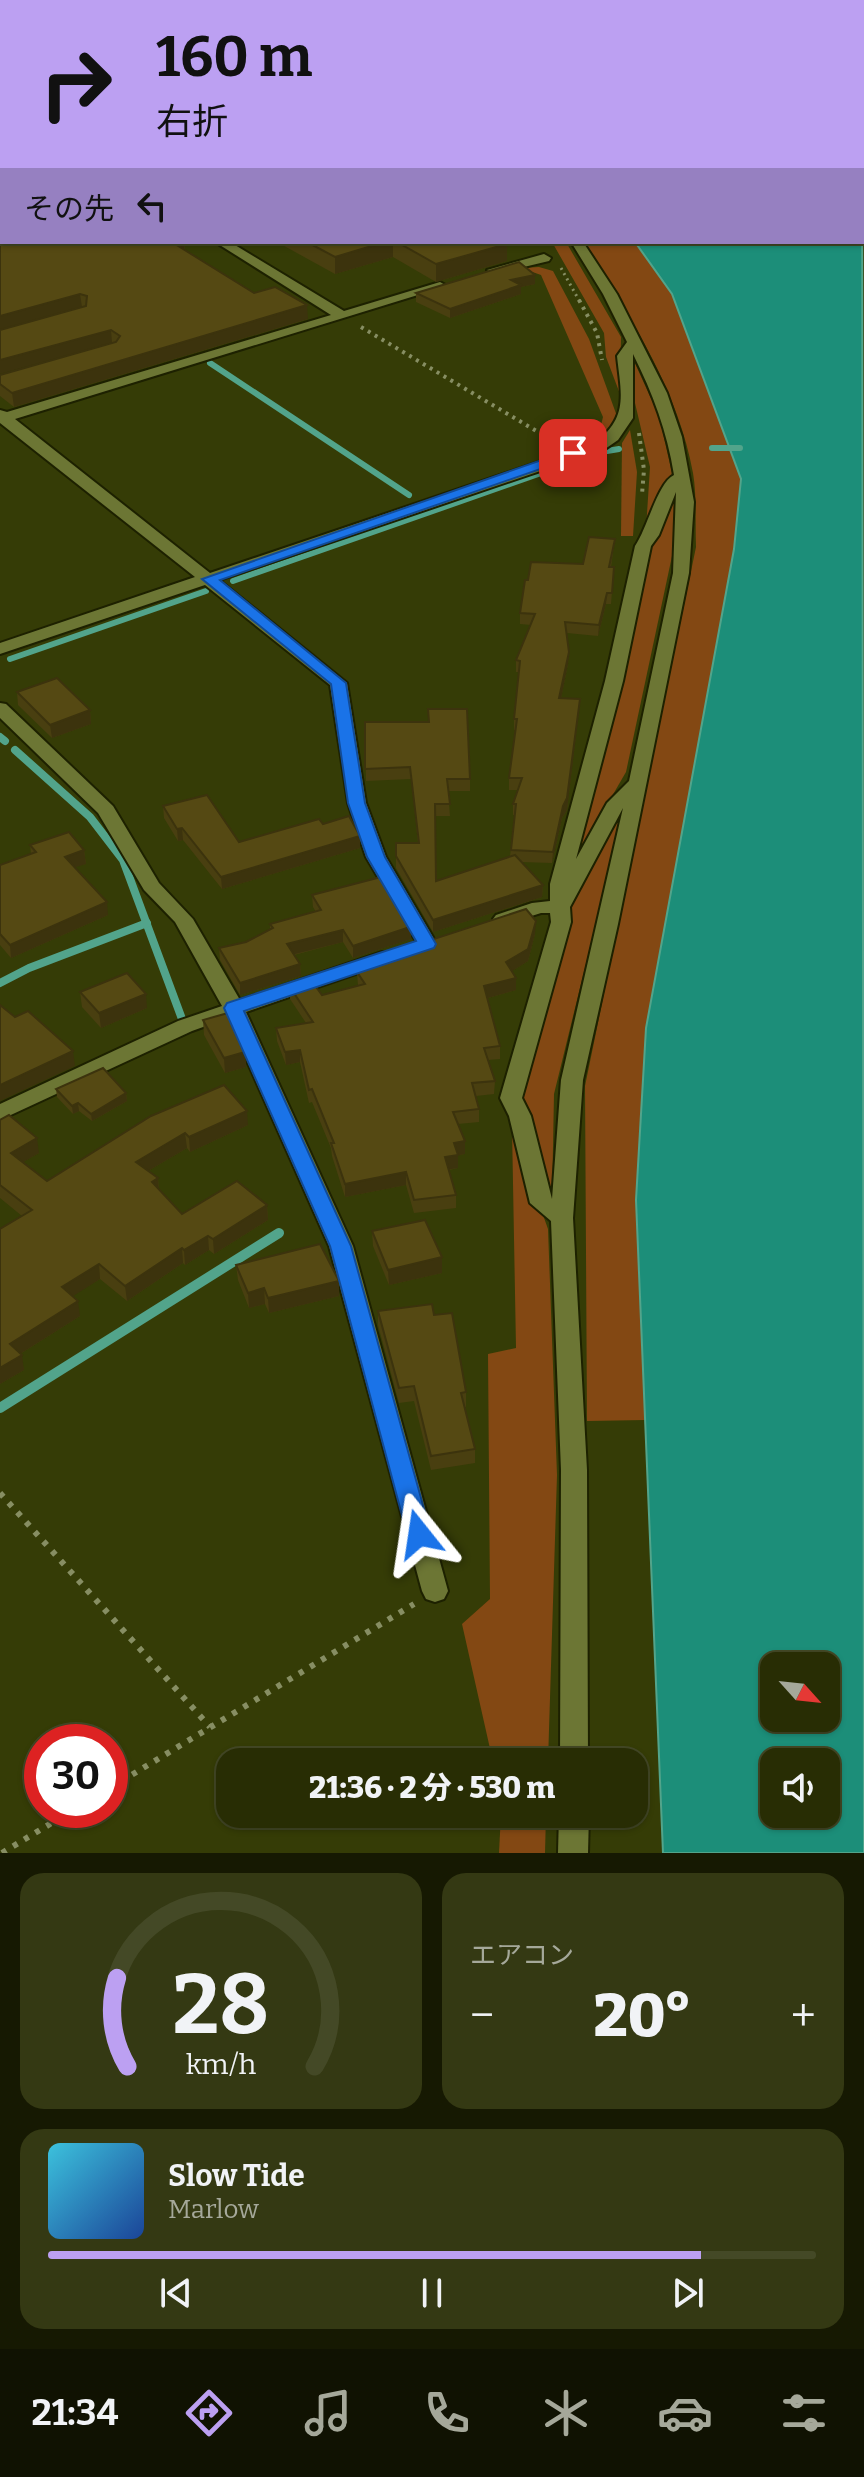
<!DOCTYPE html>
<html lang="ja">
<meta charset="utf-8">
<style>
body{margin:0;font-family:Bitter,"Noto Sans JP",serif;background:#343913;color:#f1f3f6;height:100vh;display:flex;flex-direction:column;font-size:30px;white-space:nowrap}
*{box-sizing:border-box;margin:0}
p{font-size:26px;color:#a5a89a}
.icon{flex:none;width:44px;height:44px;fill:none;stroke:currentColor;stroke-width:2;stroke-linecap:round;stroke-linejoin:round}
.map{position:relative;height:1853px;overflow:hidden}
.details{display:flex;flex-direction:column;gap:20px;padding:20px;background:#161902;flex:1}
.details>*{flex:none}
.top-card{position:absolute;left:0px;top:0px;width:864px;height:244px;box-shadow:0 2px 6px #0004,0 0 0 2px #444926;background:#bca0f2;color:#111;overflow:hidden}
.needle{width:52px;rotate:117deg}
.tools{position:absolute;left:760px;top:1652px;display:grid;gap:16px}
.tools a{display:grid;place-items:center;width:80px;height:80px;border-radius:16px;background:#282d04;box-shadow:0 2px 6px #0004,0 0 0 2px #444926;font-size:40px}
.speed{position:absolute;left:24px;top:1724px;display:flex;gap:16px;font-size:40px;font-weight:700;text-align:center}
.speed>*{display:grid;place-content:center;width:104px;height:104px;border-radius:50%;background:#282d04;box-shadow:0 2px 6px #0004,0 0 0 2px #444926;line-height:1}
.speed .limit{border:12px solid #d22;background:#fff;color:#111}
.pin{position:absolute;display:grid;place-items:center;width:68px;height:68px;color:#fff;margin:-34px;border-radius:16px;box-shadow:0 4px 12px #0006}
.me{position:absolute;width:88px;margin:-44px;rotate:345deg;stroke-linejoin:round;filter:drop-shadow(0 0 6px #0008)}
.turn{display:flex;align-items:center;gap:28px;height:168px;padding:0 24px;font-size:36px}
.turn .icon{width:104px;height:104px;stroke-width:2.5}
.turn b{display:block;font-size:56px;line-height:68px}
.then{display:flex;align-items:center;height:76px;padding:0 24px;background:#0003;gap:16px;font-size:30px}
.big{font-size:60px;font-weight:800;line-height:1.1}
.details .card{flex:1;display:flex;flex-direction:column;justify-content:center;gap:12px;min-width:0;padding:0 28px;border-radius:24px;background:#343913}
.details .dial{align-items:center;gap:0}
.dial svg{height:208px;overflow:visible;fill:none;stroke:#444926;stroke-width:7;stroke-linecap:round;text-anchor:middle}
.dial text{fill:#f1f3f6;stroke:none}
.song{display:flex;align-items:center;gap:24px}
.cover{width:96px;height:96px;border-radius:12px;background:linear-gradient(135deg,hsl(190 70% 55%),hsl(220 70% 35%))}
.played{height:8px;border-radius:4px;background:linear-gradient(90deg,#bca0f2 85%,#444926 85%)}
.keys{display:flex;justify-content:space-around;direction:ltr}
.heat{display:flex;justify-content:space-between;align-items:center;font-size:44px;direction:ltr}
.details .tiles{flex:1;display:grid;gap:20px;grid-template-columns:1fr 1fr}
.card:last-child{grid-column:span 2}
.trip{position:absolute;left:216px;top:1748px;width:432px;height:80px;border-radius:24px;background:#282d04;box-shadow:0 2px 6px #0004,0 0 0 2px #444926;font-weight:800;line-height:80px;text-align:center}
.dock{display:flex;height:128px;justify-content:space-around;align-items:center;background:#101202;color:#a5a89a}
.dock .icon{width:56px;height:56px}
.dock .current{color:#bca0f2}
.dock b{font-size:36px;color:#f1f3f6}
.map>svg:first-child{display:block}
</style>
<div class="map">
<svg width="864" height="1853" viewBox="0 0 864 1853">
<rect width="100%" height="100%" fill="#353c06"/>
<g fill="#834813">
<path d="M552,242H566L621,337L620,394L606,357L604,333Z"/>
<path d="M583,242H666L758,460L663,1853L645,1420L587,1421L585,1086L696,547C695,523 697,497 693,473C678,389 628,313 583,242Z"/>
<path d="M539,267L553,271L589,339L618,419L609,434L598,437L603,417L541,275L521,268Z"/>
<path d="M633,359L659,416L672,473L646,529L650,467L635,403Z"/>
<path d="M630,430L637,472L633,536H621L622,443Z"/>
<path d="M675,486V542L626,772L575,860L653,543Z"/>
<path d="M625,804L554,1094L552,1199L521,1089L576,890Z"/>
<path d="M512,1128L548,1229L557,1475L548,1762H493L462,1624L490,1599L488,1354L516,1348Z"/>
<path d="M501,1814H546L545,1853H499Z"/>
</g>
<g fill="#1c8e79" stroke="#52a48b" stroke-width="2" fill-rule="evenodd">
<path d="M344,0H795L798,2H348Z"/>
<path d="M862,50L864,1853H663L636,1200L646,1028L734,549L741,479L672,294L635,242H862ZM774,1666H826V1718H774ZM774,1762H826V1814H774Z"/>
</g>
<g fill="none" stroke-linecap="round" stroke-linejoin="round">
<g stroke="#52a48b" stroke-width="6">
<path d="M210,363L409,495"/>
<path d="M712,448H740"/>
<path d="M233,581L601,452L619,449"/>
<path d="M10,659L206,591"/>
</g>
<g stroke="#52a48b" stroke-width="8">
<path d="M0,737L5,741"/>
<path d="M15,750L90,817L123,860L182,1019"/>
<path d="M0,983L29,968L147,923"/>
</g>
<path stroke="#52a48b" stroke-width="10" d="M0,1408L279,1233"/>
<defs>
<g id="street">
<path d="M253,0H267L268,2H254Z"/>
<path d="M843,0H856L857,2H844Z"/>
<path d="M215,242H230L344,311L440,282L447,286L15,419L210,573L595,443C629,417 621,394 617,356L627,342L603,294L571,242H583L617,294L667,393L682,437L694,502L689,573L618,924L583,1080L573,1218L587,1470L588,1762H560L561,1470L551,1221L530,1203L509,1116L500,1098L551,922L550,913H541L503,925L493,919L496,915L532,903L550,901V884L605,681L635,546C647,529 658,482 674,475C667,431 653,394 633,354V418L618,440L605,449L219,580L347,683L366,803L386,857L437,944L434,948H420L366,857L348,803L330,685L205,585L0,654V643L195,577L0,423V410L7,412L331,315ZM676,492L673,573L629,781L607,803L576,859L623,681L651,546L659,535ZM623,808L561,1080L552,1199L531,1116L522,1098L571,922L570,907Z"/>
<path d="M544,254L551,258L549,261L494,274L487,270Z"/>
<path d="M0,703L6,704L113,806L159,883L193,919L240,1000L382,952H396L399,956L396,960L246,1012L353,1246L448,1591L444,1599L435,1602L426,1599L422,1591L329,1246L228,1018L192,1031L0,1120V1104L178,1021L222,1006L175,922L144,890L98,813L0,718Z"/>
<path d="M559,1814H589L588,1853H558Z"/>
</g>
<g id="secondary">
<path d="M823,0H836L837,2H824Z"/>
<rect x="862" y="15" width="2" height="7"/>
</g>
</defs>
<use href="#street" stroke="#1d2100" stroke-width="4"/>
<use href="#secondary" stroke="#1d2100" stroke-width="4"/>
<path stroke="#878e63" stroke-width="3" stroke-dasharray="2 4" stroke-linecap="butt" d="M561,268L580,302"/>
<g stroke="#878e63" stroke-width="4" stroke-dasharray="3 5" stroke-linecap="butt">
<path d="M579,300L597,333L602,360"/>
<path d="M361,327L555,442"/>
<path d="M639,433L644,470L642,494"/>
</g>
<g stroke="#878e63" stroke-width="6" stroke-dasharray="5 8" stroke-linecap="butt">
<path d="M0,1493L210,1727"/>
<path d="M110,1788L414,1604"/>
<path d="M2,1853L73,1810"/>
</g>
<use href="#street" fill="#6c7634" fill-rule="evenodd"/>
<use href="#secondary" fill="#987d5c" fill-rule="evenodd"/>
</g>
<g fill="#493f10">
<path d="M2,242H184L185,250L254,293L308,319L14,407L0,396V375L69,355L0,330Z"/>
<path d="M277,242H504L507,261L436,282L393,257L335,274Z"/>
<path d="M535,275V284L521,287V294L450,318L416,302V293Z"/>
<path d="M615,539L611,567H614L611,604H606L598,636L567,633L569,652L568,664L561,698L579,710L567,810L562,818L552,863L521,862L543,885L542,897L433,932L396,868V843H418L411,779L366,781L365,722L470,779V791H448L450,816H435L436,881L510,856L515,815H513V804L518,790H509V778L515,730H514V719L519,672H516V660L531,625L520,624V613L528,580L583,564Z"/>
<path d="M17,692L90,710L91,724L52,738L18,705Z"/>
<path d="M163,806L239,842L323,824L360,836V848L222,889L183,840L178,841L164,818Z"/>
<path d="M30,845L84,850L86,864L74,867L108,915L11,958L0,945V865L31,854Z"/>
<path d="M312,895L410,927L411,939L353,958L343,942L294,955L300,964L301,976L240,995L220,960L219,948L246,942L270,930V924L316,912L313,907Z"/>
<path d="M535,934L528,961L512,971L516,990L488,998L500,1046V1059L488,1060L495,1081L494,1094L476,1096L479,1109V1122L458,1124L465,1141V1154L458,1155V1168L449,1170L456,1195V1208L414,1213L406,1185L345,1197L332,1156L331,1148L312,1102L309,1103L300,1062L286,1065L277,1041L276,1028L306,1023L290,999V987L322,995L358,986L357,972L363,970V962Z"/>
<path d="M80,992L147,1008L101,1028L82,1007Z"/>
<path d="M203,1020L245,1052L246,1067L225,1073L204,1035Z"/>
<path d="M56,1089L126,1093L127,1101L92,1121L79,1111L73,1114L57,1097Z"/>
<path d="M151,1116L248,1125L190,1152L187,1148L148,1171L158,1178L159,1190L182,1214L267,1205L268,1220L214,1254L209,1250L185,1265L183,1263L127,1301L100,1279L72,1296L80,1316L20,1354L24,1370L0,1384V1229L22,1216L0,1198V1120L39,1153L23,1162L47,1181Z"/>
<path d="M372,1231L442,1273L389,1285L373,1246Z"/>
<path d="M236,1265L339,1296L269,1313L265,1304L249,1308L238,1280Z"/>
<path d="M378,1311L434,1315L466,1392V1407H464L475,1449V1463L431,1470L414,1401L399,1403L378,1325Z"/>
</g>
<g fill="#3c330d">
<path d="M165,0H199V2H156Z"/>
<path d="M2,37V49L0,50V38Z"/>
<path d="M184,242L185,255L175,244Z"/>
<path d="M385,242H393V257L335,274V257Z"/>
<path d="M507,244V261L436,282V264Z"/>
<path d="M535,275V284L521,287V294L450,318V309L511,280Z"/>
<path d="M80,294L82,307L0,330V316Z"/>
<path d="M307,305L308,319L14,407L12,393Z"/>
<path d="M111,330L112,343L0,374V360Z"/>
<path d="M607,593L606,604L598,636L599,625Z"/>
<path d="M569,652L568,664L559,709V698Z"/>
<path d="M580,699L567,810L562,818L552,863L553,852Z"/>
<path d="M90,710L91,724L52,738L50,725Z"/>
<path d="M182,828L183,840L178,841L177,829Z"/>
<path d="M360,836V848L222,889L221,877Z"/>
<path d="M84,850L86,864L66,870L65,857Z"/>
<path d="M543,885L542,897L433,932V920Z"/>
<path d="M107,902L108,915L11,958L10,945Z"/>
<path d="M536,921L535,934L528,961L506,975V962Z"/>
<path d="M410,927L411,939L353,958V946Z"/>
<path d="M343,930V942L287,956V944Z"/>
<path d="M300,964L301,976L240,995V983Z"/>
<path d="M516,978V990L484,999V986Z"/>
<path d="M146,994L147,1008L101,1028L99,1013Z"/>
<path d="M300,1050V1062L286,1065L285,1052Z"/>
<path d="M73,1051L75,1066L0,1101V1085Z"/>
<path d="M245,1052L246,1067L225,1073L224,1058Z"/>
<path d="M126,1093L127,1101L92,1121L91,1114Z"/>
<path d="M78,1103L79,1111L73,1114L72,1106Z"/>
<path d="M247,1111L248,1125L190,1152L189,1137Z"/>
<path d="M185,1133L187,1148L138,1177L136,1162Z"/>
<path d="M37,1138L39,1153L13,1168L11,1153Z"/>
<path d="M465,1141V1154L453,1156L454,1143Z"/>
<path d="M458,1155V1168L445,1170V1157Z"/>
<path d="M406,1172V1185L345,1197V1184Z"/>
<path d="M158,1178L159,1193L152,1182Z"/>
<path d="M267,1205L268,1220L214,1254L213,1239Z"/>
<path d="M208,1236L209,1250L185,1265L184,1250Z"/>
<path d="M182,1248L183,1263L127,1301L125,1286Z"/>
<path d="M442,1257V1273L389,1285L388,1270Z"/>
<path d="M99,1264L100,1279L64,1302L62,1287Z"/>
<path d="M339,1281V1296L269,1313L268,1298Z"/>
<path d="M264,1288L265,1304L249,1308L248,1293Z"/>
<path d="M78,1301L80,1316L12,1359L10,1344Z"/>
<path d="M22,1355L24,1370L0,1384V1368Z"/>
</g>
<g fill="#554913" stroke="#3c330d" stroke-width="2">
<path d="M0,0H165L156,2H2V11L0,7Z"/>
<path d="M2,18V37L0,38V19Z"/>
<path d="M0,109L2,110V242H183L175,244L254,293L275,287L307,305L12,393L0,384V375L116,342L120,336L111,330L0,360V330L86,306L87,296L80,294L0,316Z"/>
<path d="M307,242H385L335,257Z"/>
<path d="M397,242H504L507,244L436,264Z"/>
<path d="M519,262L535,275L511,280L521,285L450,309L416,293Z"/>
<path d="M589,537L615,539L609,567H614L612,593H607L599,625L565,622L569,652L559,698L580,699L567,798L563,806L553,852L511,850L516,804H513L522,778H509L517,719H514L520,661L516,660L535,614L520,613L525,580H528L531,562L583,564Z"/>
<path d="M57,678L90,710L50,725L17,692Z"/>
<path d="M428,709H467L470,779H447L450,804H435L436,881L515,855L543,885L433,920L396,856V843H419L410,767L365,769V722H429Z"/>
<path d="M207,795L239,842L319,819L323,824L349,816L360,836L221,877L182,828L177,829L163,806Z"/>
<path d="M69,832L84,850L65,857L107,902L10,945L0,934V865L36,852L30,845Z"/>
<path d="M381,877L410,927L353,946L343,930L287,944L300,964L240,983L219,948L246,942L273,928L270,924L321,910L312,895Z"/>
<path d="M526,909L536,921L528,949L506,962L516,978L484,986L500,1046L484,1048L495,1081L472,1083L479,1109L453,1112L465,1141L454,1143L458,1155L445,1157L456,1195L414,1200L406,1172L345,1184L331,1143H334L312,1089L309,1090L300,1050L285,1052L276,1028L313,1022L290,987L311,980L322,995L365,984L357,972L367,969L363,962Z"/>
<path d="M127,973L146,994L99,1013L80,992Z"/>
<path d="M0,1005L15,1017L28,1011L73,1051L0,1085Z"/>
<path d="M228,1013L245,1052L224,1058L203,1020Z"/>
<path d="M103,1068L126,1093L91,1114L78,1103L72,1106L56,1089Z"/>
<path d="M224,1085L247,1111L189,1137L185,1133L136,1162L158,1178L152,1182L182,1214L237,1181L267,1205L213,1239L208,1236L184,1250L182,1248L125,1286L99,1264L62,1287L78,1301L10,1344L22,1355L0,1368V1229L32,1210L0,1185V1120L9,1115L37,1138L11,1153L47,1181L151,1116Z"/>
<path d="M425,1220L442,1257L388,1270L372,1231Z"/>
<path d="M320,1244L339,1281L268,1298L264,1288L248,1293L236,1265Z"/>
<path d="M432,1304L434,1315L452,1313L466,1392L461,1393L475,1449L431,1456L414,1386L399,1388L378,1311Z"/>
</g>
<path fill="#1a73e8" stroke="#114b97" stroke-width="2" d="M573,449L580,453L578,456L220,580L346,683L365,803L385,857L436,944L434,948L244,1011L351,1246L431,1534L428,1541L419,1543L411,1541L407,1534L330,1246L224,1008L227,1003L416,941L367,857L348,803L331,684L202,579Z"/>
</svg>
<div class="tools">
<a><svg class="needle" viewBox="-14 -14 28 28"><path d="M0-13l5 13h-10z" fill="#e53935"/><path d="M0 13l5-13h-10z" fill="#a5a89a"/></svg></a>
<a><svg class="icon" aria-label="sound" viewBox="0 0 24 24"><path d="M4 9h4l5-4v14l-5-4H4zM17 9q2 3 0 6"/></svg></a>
</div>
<div class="speed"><div class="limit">30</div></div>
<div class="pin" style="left:573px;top:453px;background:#d93025"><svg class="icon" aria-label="arrive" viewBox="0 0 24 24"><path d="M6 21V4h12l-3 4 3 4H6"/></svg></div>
<svg class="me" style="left:419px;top:1534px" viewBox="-20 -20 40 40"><path d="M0-17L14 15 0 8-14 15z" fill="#1a73e8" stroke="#fff" stroke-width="4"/></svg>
<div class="trip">21:36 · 2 分 · 530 m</div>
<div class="top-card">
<div class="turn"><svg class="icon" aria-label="right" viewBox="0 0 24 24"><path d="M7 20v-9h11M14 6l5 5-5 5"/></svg><div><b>160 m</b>右折</div></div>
<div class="then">その先<svg class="icon" aria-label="left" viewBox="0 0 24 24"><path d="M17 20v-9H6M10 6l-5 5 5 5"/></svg></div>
</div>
</div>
<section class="details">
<div class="tiles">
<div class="card dial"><svg viewBox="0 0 100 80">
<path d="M14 69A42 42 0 1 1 86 69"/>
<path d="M14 69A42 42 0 0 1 10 35" stroke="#bca0f2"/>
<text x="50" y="56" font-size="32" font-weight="700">28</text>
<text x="50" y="72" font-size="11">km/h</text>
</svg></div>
<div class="card"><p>エアコン</p>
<div class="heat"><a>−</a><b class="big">20°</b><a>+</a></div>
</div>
<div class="card">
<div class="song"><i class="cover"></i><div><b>Slow Tide</b><p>Marlow</p></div></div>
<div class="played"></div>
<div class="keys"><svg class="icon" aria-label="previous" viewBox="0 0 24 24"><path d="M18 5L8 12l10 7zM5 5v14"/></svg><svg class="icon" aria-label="pause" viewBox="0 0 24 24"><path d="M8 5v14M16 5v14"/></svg><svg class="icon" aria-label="next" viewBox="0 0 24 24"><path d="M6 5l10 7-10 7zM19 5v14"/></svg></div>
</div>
</div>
</section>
<nav class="dock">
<b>21:34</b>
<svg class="icon current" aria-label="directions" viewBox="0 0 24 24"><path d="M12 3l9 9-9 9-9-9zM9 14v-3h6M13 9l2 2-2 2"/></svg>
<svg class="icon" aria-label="music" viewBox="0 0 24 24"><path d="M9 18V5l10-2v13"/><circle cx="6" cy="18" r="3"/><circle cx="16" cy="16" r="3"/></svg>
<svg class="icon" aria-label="phone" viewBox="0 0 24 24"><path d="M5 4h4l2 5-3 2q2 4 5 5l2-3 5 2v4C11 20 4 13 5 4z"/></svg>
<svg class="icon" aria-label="climate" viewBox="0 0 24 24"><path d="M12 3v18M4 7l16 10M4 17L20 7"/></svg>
<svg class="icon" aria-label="car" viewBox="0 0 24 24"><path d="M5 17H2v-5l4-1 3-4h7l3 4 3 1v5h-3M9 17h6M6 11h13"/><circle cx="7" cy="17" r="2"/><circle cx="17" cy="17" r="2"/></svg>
<svg class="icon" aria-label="filters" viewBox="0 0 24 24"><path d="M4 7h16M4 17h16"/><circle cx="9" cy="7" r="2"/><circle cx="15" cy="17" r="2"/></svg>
</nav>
